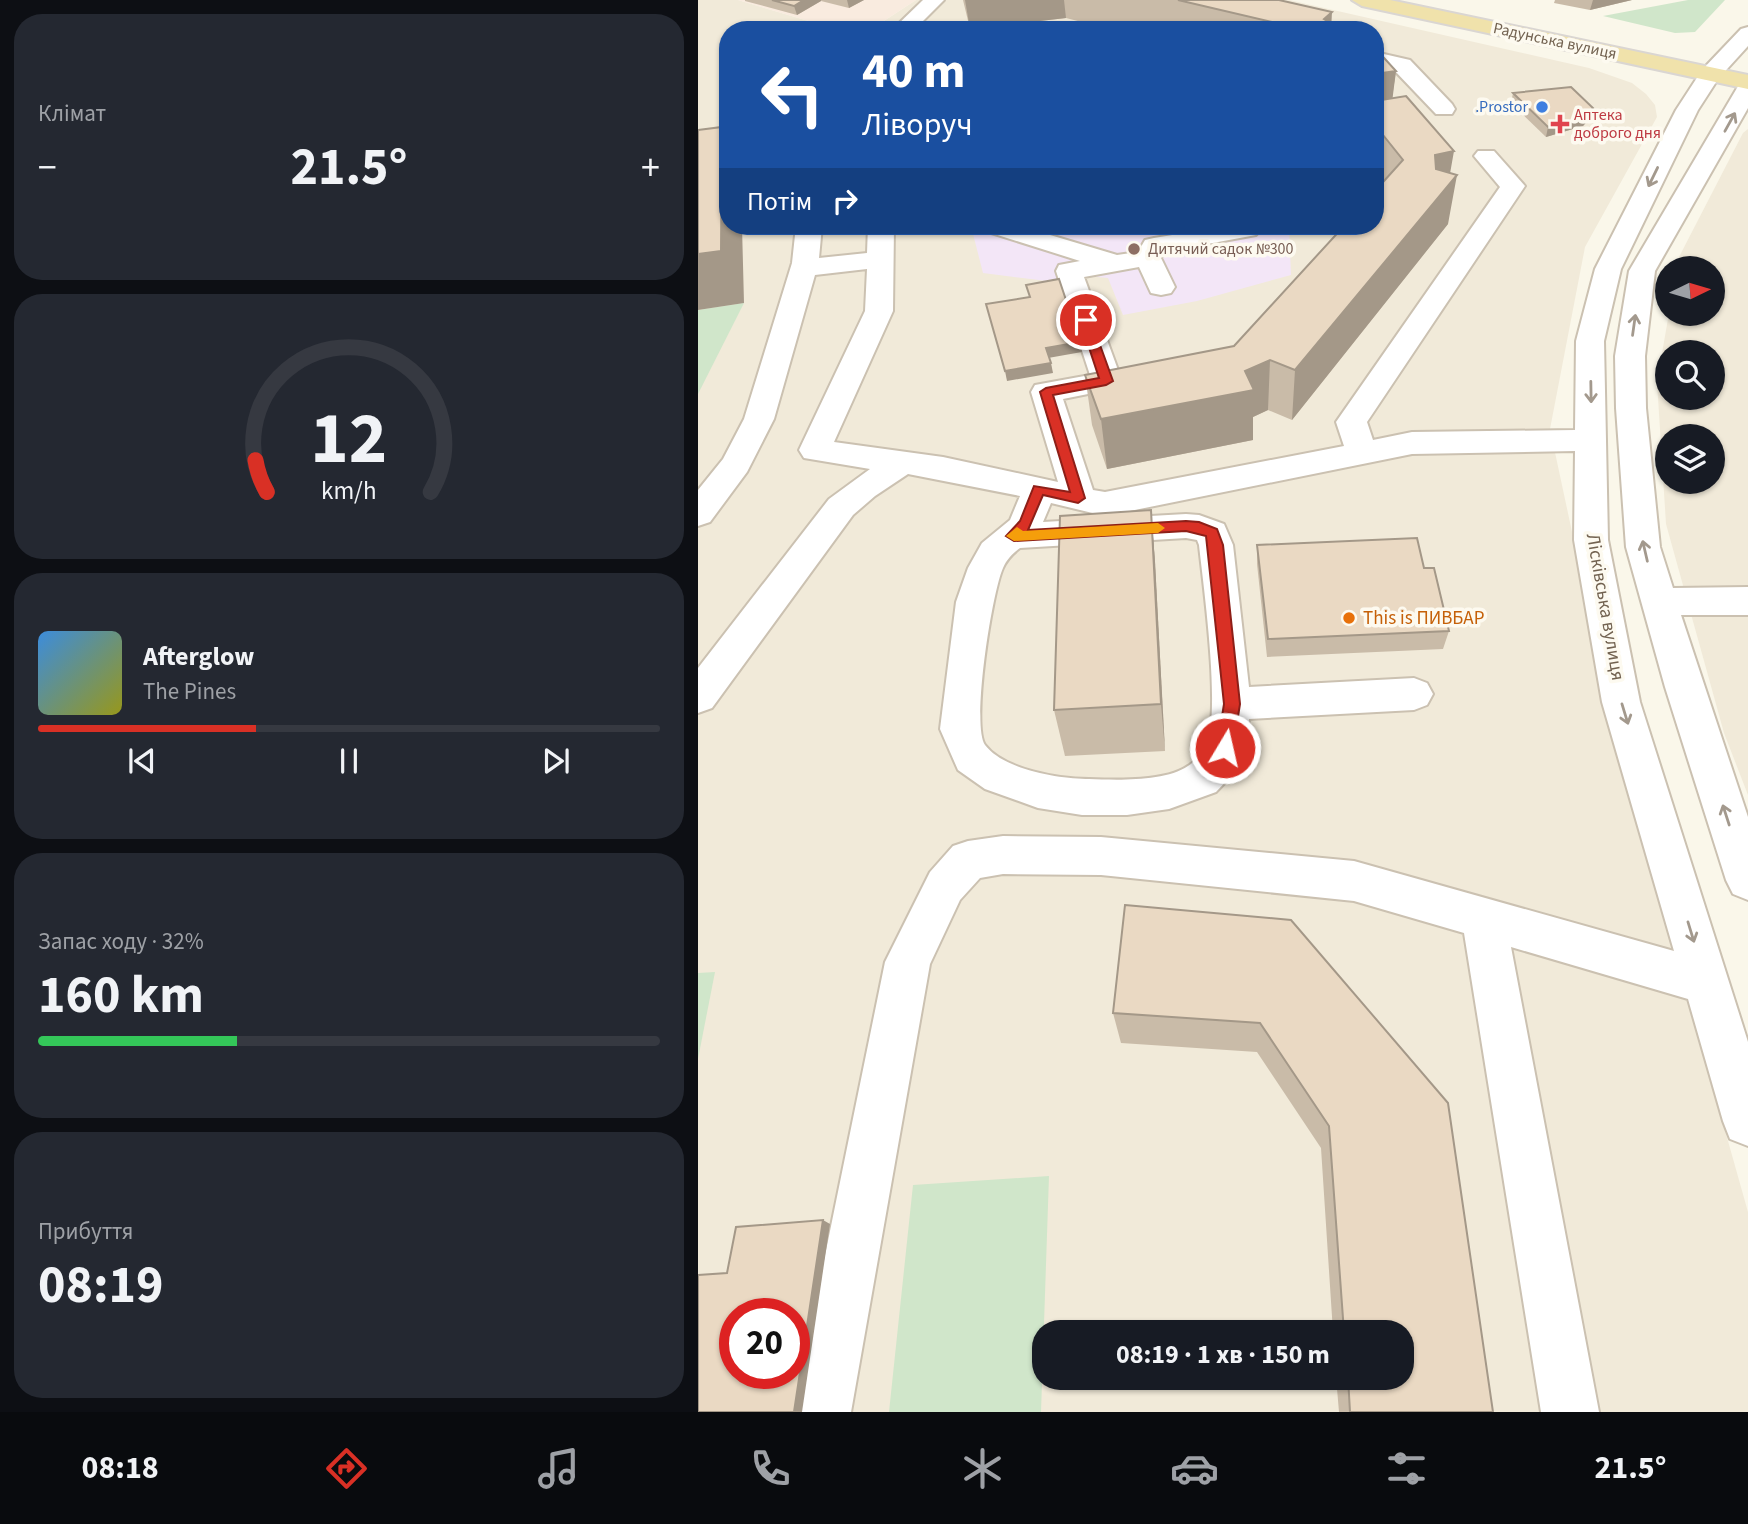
<!DOCTYPE html>
<html lang="uk">
<meta charset="utf-8">
<style>
body{margin:0;font-family:"Source Sans 3",sans-serif;background:#242831;color:#f1f3f6;height:100vh;display:flex;flex-direction:column;font-size:26px;white-space:nowrap}
*{box-sizing:border-box;margin:0}
p{font-size:23px;color:#9ea1a6}
.icon{flex:none;width:38px;height:38px;fill:none;stroke:currentColor;stroke-width:2;stroke-linecap:round;stroke-linejoin:round}
.map{position:relative;flex:1;overflow:hidden}
.drawer{display:flex;flex-direction:column;gap:14px;padding:14px;background:#0d0f14;width:698px}
.drawer>*{flex:none}
.top-card{position:absolute;left:21px;top:21px;width:665px;height:214px;border-radius:28px;box-shadow:0 2px 5px #0004;background:#1a4fa0;color:#fff;overflow:hidden}
.needle{width:46px;rotate:85deg}
.tools{position:absolute;left:957px;top:256px;display:grid;gap:14px}
.tools a{display:grid;place-items:center;width:70px;height:70px;border-radius:50%;background:#171b24;box-shadow:0 2px 5px #0004;font-size:35px}
.speed{position:absolute;left:21px;top:1298px;display:flex;gap:14px;font-size:35px;font-weight:700;text-align:center}
.speed>*{display:grid;place-content:center;width:91px;height:91px;border-radius:50%;background:#171b24;box-shadow:0 2px 5px #0004;line-height:1}
.speed .limit{border:10px solid #d22;background:#fff;color:#111}
.pin{position:absolute;display:grid;place-items:center;width:60px;height:60px;color:#fff;margin:-30px;border:4px solid #fff;border-radius:50%;box-shadow:0 2px 7px #0007}
.me{position:absolute;width:77px;margin:-38px;rotate:9deg;stroke-linejoin:round;filter:drop-shadow(0 0 5px #0008)}
.turn{display:flex;align-items:center;gap:24px;height:147px;padding:0 28px;font-size:32px}
.turn .icon{width:91px;height:91px;stroke-width:2.5}
.turn b{display:block;font-size:49px;line-height:60px}
.then{display:flex;align-items:center;height:66px;padding:0 28px;background:#0003;gap:14px;font-size:26px}
.big{font-size:52px;font-weight:700;line-height:1.1}
.drawer .card{flex:1;display:flex;flex-direction:column;justify-content:center;gap:10px;min-width:0;padding:0 24px;border-radius:28px;background:#242831}
.drawer .dial{align-items:center;gap:0}
.dial svg{height:182px;overflow:visible;fill:none;stroke:#363941;stroke-width:7;stroke-linecap:round;text-anchor:middle}
.dial text{fill:#f1f3f6;stroke:none}
.song{display:flex;align-items:center;gap:21px}
.cover{width:84px;height:84px;border-radius:10px;background:linear-gradient(135deg,hsl(210 70% 55%),hsl(60 70% 35%))}
.played{height:7px;border-radius:4px;background:linear-gradient(90deg,#d93025 35%,#363941 35%)}
.keys{display:flex;justify-content:space-around;direction:ltr}
.heat{display:flex;justify-content:space-between;align-items:center;font-size:38px;direction:ltr}
.charge{height:10px;border-radius:5px;background:linear-gradient(90deg,#34c759 32%,#363941 0)}
.trip{position:absolute;left:334px;top:1320px;width:382px;height:70px;border-radius:28px;background:#171b24;box-shadow:0 2px 5px #0004;font-weight:700;line-height:70px;text-align:center}
.dock{display:flex;height:112px;justify-content:space-around;align-items:center;background:#090b0e;color:#9ea1a6}
.dock .icon{width:49px;height:49px}
.dock .on{color:#d93025}
.dock b{font-size:32px;color:#f1f3f6}
main{display:flex;flex:1;min-height:0}
.map>svg:first-child{display:block}
</style>
<main>
<section class="drawer">
<div class="card"><p>Клімат</p>
<div class="heat"><a>−</a><b class="big">21.5°</b><a>+</a></div>
</div>
<div class="card dial"><svg viewBox="0 0 100 80">
<path d="M14 69A42 42 0 1 1 86 69"/>
<path d="M14 69A42 42 0 0 1 9 55" stroke="#d93025"/>
<text x="50" y="56" font-size="32" font-weight="700">12</text>
<text x="50" y="72" font-size="11">km/h</text>
</svg></div>
<div class="card">
<div class="song"><i class="cover"></i><div><b>Afterglow</b><p>The Pines</p></div></div>
<div class="played"></div>
<div class="keys"><svg class="icon" aria-label="previous" viewBox="0 0 24 24"><path d="M18 5L8 12l10 7zM5 5v14"/></svg><svg class="icon" aria-label="pause" viewBox="0 0 24 24"><path d="M8 5v14M16 5v14"/></svg><svg class="icon" aria-label="next" viewBox="0 0 24 24"><path d="M6 5l10 7-10 7zM19 5v14"/></svg></div>
</div>
<div class="card"><p>Запас ходу · 32%</p><b class="big">160 km</b><div class="charge"></div></div>
<div class="card"><p>Прибуття</p><b class="big">08:19</b></div>
</section>
<div class="map">
<svg width="1050" height="1412" viewBox="0 0 1050 1412">
<rect width="100%" height="100%" fill="#faf7ea"/>
<g fill="#f1ead9" fill-rule="evenodd">
<path d="M0,0H40L141,30H30V226H677V30H172L218,0H591L891,68L934,83L948,94L957,105L959,117L887,247L852,429L923,761L1050,1212V1412H0ZM37,1314H96V1374H37ZM346,1332H704V1377H346Z"/>
<path d="M1050,129V795L1026,733L968,524L959,382L971,313H1015V268H979L981,257L1045,133ZM970,352H1015V397H970ZM970,436H1015V481H970Z"/>
</g>
<path fill="#f9ebdf" d="M40,0H218L172,30H141Z"/>
<path fill="#f3e6f7" d="M273,226H591L593,275L499,301L425,315L410,278L389,276L349,281L285,273Z"/>
<g fill="#d0e6ca">
<path d="M990,0H1027L997,32L977,33L905,16Z"/>
<path d="M46,303L0,394V310Z"/>
<path d="M17,972L0,1059V973Z"/>
<path d="M351,1176L343,1412H191L215,1185Z"/>
</g>
<g fill="none" stroke-linecap="round" stroke-linejoin="round">
<defs>
<g id="minor">
<path d="M225,0H246L216,30H194Z"/>
<path d="M1050,27V46L1020,79L1000,110L923,269L906,341L910,540L942,702L1050,1042V1146L1032,1139L1025,1121L990,999L813,947L901,1412H843L766,933L656,901L403,875L305,874L282,878L262,900L232,964L153,1412H95L187,962L232,872L255,846L270,841L305,836L403,837L656,861L976,951L904,702L876,540L877,451L714,454L407,516L353,503L345,522L488,514L501,515L526,524L535,545L551,687L716,678L729,683L735,694L729,705L716,710L551,719L549,740L537,772L518,792L471,809L429,815H384L340,808L287,789L260,770L242,729L258,602L270,568L284,543L312,520L322,496L210,474L177,496L155,515L14,708L0,713V668L131,499L172,469L106,458L101,450L167,311L169,269L117,275L76,419L49,472L12,522L0,526V490L25,459L46,419L94,263L98,226H124L121,258L169,253L170,226H196L195,311L136,442L245,457L360,482L333,392L337,385L392,375L358,271L361,265L382,261L287,231L283,226H322L419,255L440,252L447,240L456,238L529,226H566L558,235L466,252L463,258L477,287L473,293L463,295L453,293L441,267L386,277L424,381L420,388L365,399L395,490L407,492L646,446L638,422L802,187L776,156L780,151H796L827,186L669,422L675,440L714,432L877,430L878,341L897,269L978,110L1004,70L1043,29ZM488,538L499,540L501,545C505,584 525,722 506,751C502,756 495,763 490,766C467,782 418,780 391,779C362,779 306,770 287,745C273,726 294,592 305,568C309,559 314,554 322,548Z"/>
<path d="M677,52L712,60L754,104L757,109L754,114H738L696,70L677,65Z"/>
<path d="M1050,81V108L957,271L947,356L948,408L962,547L975,588L1050,587V615H983L1050,817V900L1035,894L1028,880L967,687L928,547L918,408L917,356L931,271L1039,88L1042,83Z"/>
</g>
<path id="major" d="M654,0H692L1050,75V89L664,6Z"/>
</defs>
<use href="#minor" stroke="#cbc1b1" stroke-width="4"/>
<use href="#major" stroke="#dad6d2" stroke-width="4"/>
<use href="#minor" fill="#fff" fill-rule="evenodd"/>
<use href="#major" fill="#f0e2ab" fill-rule="evenodd"/>
</g>
<g fill="#c9bba8">
<path d="M47,0H166L151,8L123,1L99,15L47,1Z"/>
<path d="M265,0H581L640,27L661,30H415L368,18L272,29Z"/>
<path d="M857,0H934L892,10L856,3Z"/>
<path d="M698,71L694,98L752,173L750,224L594,420L570,410L555,417V440L409,469L394,425L387,375L536,346L681,187L677,182V125Z"/>
<path d="M815,93L895,108L892,118L885,126L848,137L813,103Z"/>
<path d="M453,510L457,562L467,751L367,756L356,710Z"/>
<path d="M559,545L726,568L751,631L745,649L569,657L559,564Z"/>
<path d="M593,920L795,1412H641L638,1377H704V1332H635L623,1148L559,1052L423,1043L415,1013Z"/>
</g>
<g fill="#a49888">
<path d="M106,0H123V1L99,15L96,6Z"/>
<path d="M149,0H166L151,8Z"/>
<path d="M267,0H366L368,18L272,29Z"/>
<path d="M895,0H934L892,10Z"/>
<path d="M634,12L633,30L626,19Z"/>
<path d="M698,71L692,118L677,121V74Z"/>
<path d="M895,108L892,118L885,126L848,137L850,127Z"/>
<path d="M24,127L30,143V226H44L46,303L0,310V254Z"/>
<path d="M756,151L750,185L759,175L750,224L594,420L597,370L737,155Z"/>
<path d="M382,342L384,352L350,358L348,348Z"/>
<path d="M572,360L570,410L555,417V440L409,469L403,419L547,371Z"/>
<path d="M353,363L355,373L309,381L307,371Z"/>
<path d="M453,510L457,562L467,751L463,704Z"/>
<path d="M125,1220L132,1224L104,1412H96Z"/>
</g>
<g fill="#ead9c3" stroke="#a49888" stroke-width="2" fill-rule="evenodd">
<path d="M74,0H106L96,6Z"/>
<path d="M480,0H581L634,12L626,19L640,27L657,25L661,30H608Z"/>
<path d="M677,48L698,71L677,74Z"/>
<path d="M873,87L895,108L888,116L850,127L815,93Z"/>
<path d="M708,96L756,151L737,155L738,169L759,175L597,370L572,360L547,371L556,390L403,419L387,375L536,346L646,226H677V191L705,160L677,125V101Z"/>
<path d="M24,127L23,251L0,254V130Z"/>
<path d="M361,279L382,342L348,348L353,363L307,371L288,304L332,297L328,285Z"/>
<path d="M453,510L463,704L356,710L362,516Z"/>
<path d="M719,538L726,568H736L751,631L570,639L559,545Z"/>
<path d="M427,905L593,920L750,1103L795,1412H652L650,1377H704V1332H646L631,1126L562,1023L415,1013Z"/>
<path d="M125,1220L96,1412H0V1275L29,1273L38,1227ZM37,1314H96V1374H37Z"/>
</g>
<defs><path id="oneway-shaft" d="M-6 0H5M1.5-3L5.5 0L1.5 3" fill="none" stroke-width="1.6" stroke-linecap="round" stroke-linejoin="round" transform="scale(1.75)"/></defs>
<g stroke="#a3998d">
<use href="#oneway-shaft" transform="translate(1032 122) rotate(-61)"/>
<use href="#oneway-shaft" transform="translate(955 177) rotate(116)"/>
<use href="#oneway-shaft" transform="translate(936 325) rotate(-82)"/>
<use href="#oneway-shaft" transform="translate(893 392) rotate(89)"/>
<use href="#oneway-shaft" transform="translate(947 551) rotate(-103)"/>
<use href="#oneway-shaft" transform="translate(927 714) rotate(73)"/>
<use href="#oneway-shaft" transform="translate(1028 815) rotate(-108)"/>
<use href="#oneway-shaft" transform="translate(993 932) rotate(73)"/>
</g>
<path fill="#d93025" stroke="#8d1f18" stroke-width="2" d="M383,318L393,320L415,381L408,385L355,395L387,498L380,503L345,495L330,530L488,521L501,522L519,529L525,545L542,704L535,748L533,753H521L519,748L526,704L508,536L488,531L316,541L308,536L322,521L336,486L372,492L342,392L348,388L401,378L382,320Z"/>
<path fill="#f59e0b" d="M460,523L467,528L460,533L316,541L308,536L319,527L325,531Z"/>
<circle fill="#3f7fe0" stroke="#fdfaf0" stroke-width="2.5" cx="844" cy="107" r="7"/>
<path fill="#e0444e" stroke="#fdfaf0" stroke-width="2.5" d="M858.5 113.5h7v7h7v7h-7v7h-7v-7h-7v-7h7z"/>
<circle fill="#8d6e63" stroke="#fdfaf0" stroke-width="2.5" cx="436" cy="249" r="7"/>
<circle fill="#e8710a" stroke="#fdfaf0" stroke-width="2.5" cx="651" cy="618" r="7"/>
<g text-anchor="middle" dominant-baseline="central" stroke-width="7" stroke-linejoin="round" paint-order="stroke">
<g font-size="16" fill="#726250" stroke="#fdfaf0">
<text transform="translate(857 41) rotate(12)">Радунська вулиця</text>
</g>
<g font-size="16" fill="#366cbe" stroke="#fdfaf0" text-anchor="end">
<text x="830" y="107">.Prostor</text>
</g>
<g font-size="16" fill="#be3a42" stroke="#fdfaf0" text-anchor="start">
<text x="876" y="115">Аптека<tspan x="876" dy="18">доброго дня</tspan></text>
</g>
<g font-size="16" fill="#785e54" stroke="#fdfaf0" text-anchor="start">
<text x="450" y="249">Дитячий садок №300</text>
</g>
<g font-size="19" fill="#726250" stroke="#fdfaf0">
<text transform="translate(907 607) rotate(80)">Лісківська вулиця</text>
</g>
<g font-size="19" fill="#c56008" stroke="#fdfaf0" text-anchor="start">
<text x="665" y="618">This is ПИВБАР</text>
</g>
</g>
</svg>
<div class="tools">
<a><svg class="needle" viewBox="-14 -14 28 28"><path d="M0-13l5 13h-10z" fill="#e53935"/><path d="M0 13l5-13h-10z" fill="#9ea1a6"/></svg></a>
<a><svg class="icon" aria-label="search" viewBox="0 0 24 24"><circle cx="10" cy="10" r="6"/><path d="M15 15l6 6"/></svg></a>
<a><svg class="icon" aria-label="layers" viewBox="0 0 24 24"><path d="M12 4l9 5-9 5-9-5zM3 14l9 5 9-5"/></svg></a>
</div>
<div class="speed"><div class="limit">20</div></div>
<div class="pin" style="left:388px;top:320px;background:#d93025"><svg class="icon" aria-label="arrive" viewBox="0 0 24 24"><path d="M6 21V4h12l-3 4 3 4H6"/></svg></div>
<svg class="me" style="left:527px;top:748px" viewBox="-20 -20 40 40"><circle r="17" fill="#d93025" stroke="#fff" stroke-width="3"/><path d="M0-11L8 9 0 5-8 9z" fill="#fff"/></svg>
<div class="trip">08:19 · 1 хв · 150 m</div>
<div class="top-card">
<div class="turn"><svg class="icon" aria-label="left" viewBox="0 0 24 24"><path d="M17 20v-9H6M10 6l-5 5 5 5"/></svg><div><b>40 m</b>Ліворуч</div></div>
<div class="then">Потім<svg class="icon" aria-label="right" viewBox="0 0 24 24"><path d="M7 20v-9h11M14 6l5 5-5 5"/></svg></div>
</div>
</div>
</main>
<nav class="dock">
<b>08:18</b>
<svg class="icon on" aria-label="directions" viewBox="0 0 24 24"><path d="M12 3l9 9-9 9-9-9zM9 14v-3h6M13 9l2 2-2 2"/></svg>
<svg class="icon" aria-label="music" viewBox="0 0 24 24"><path d="M9 18V5l10-2v13"/><circle cx="6" cy="18" r="3"/><circle cx="16" cy="16" r="3"/></svg>
<svg class="icon" aria-label="phone" viewBox="0 0 24 24"><path d="M5 4h4l2 5-3 2q2 4 5 5l2-3 5 2v4C11 20 4 13 5 4z"/></svg>
<svg class="icon" aria-label="climate" viewBox="0 0 24 24"><path d="M12 3v18M4 7l16 10M4 17L20 7"/></svg>
<svg class="icon" aria-label="car" viewBox="0 0 24 24"><path d="M5 17H2v-5l4-1 3-4h7l3 4 3 1v5h-3M9 17h6M6 11h13"/><circle cx="7" cy="17" r="2"/><circle cx="17" cy="17" r="2"/></svg>
<svg class="icon" aria-label="filters" viewBox="0 0 24 24"><path d="M4 7h16M4 17h16"/><circle cx="9" cy="7" r="2"/><circle cx="15" cy="17" r="2"/></svg>
<b>21.5°</b>
</nav>
